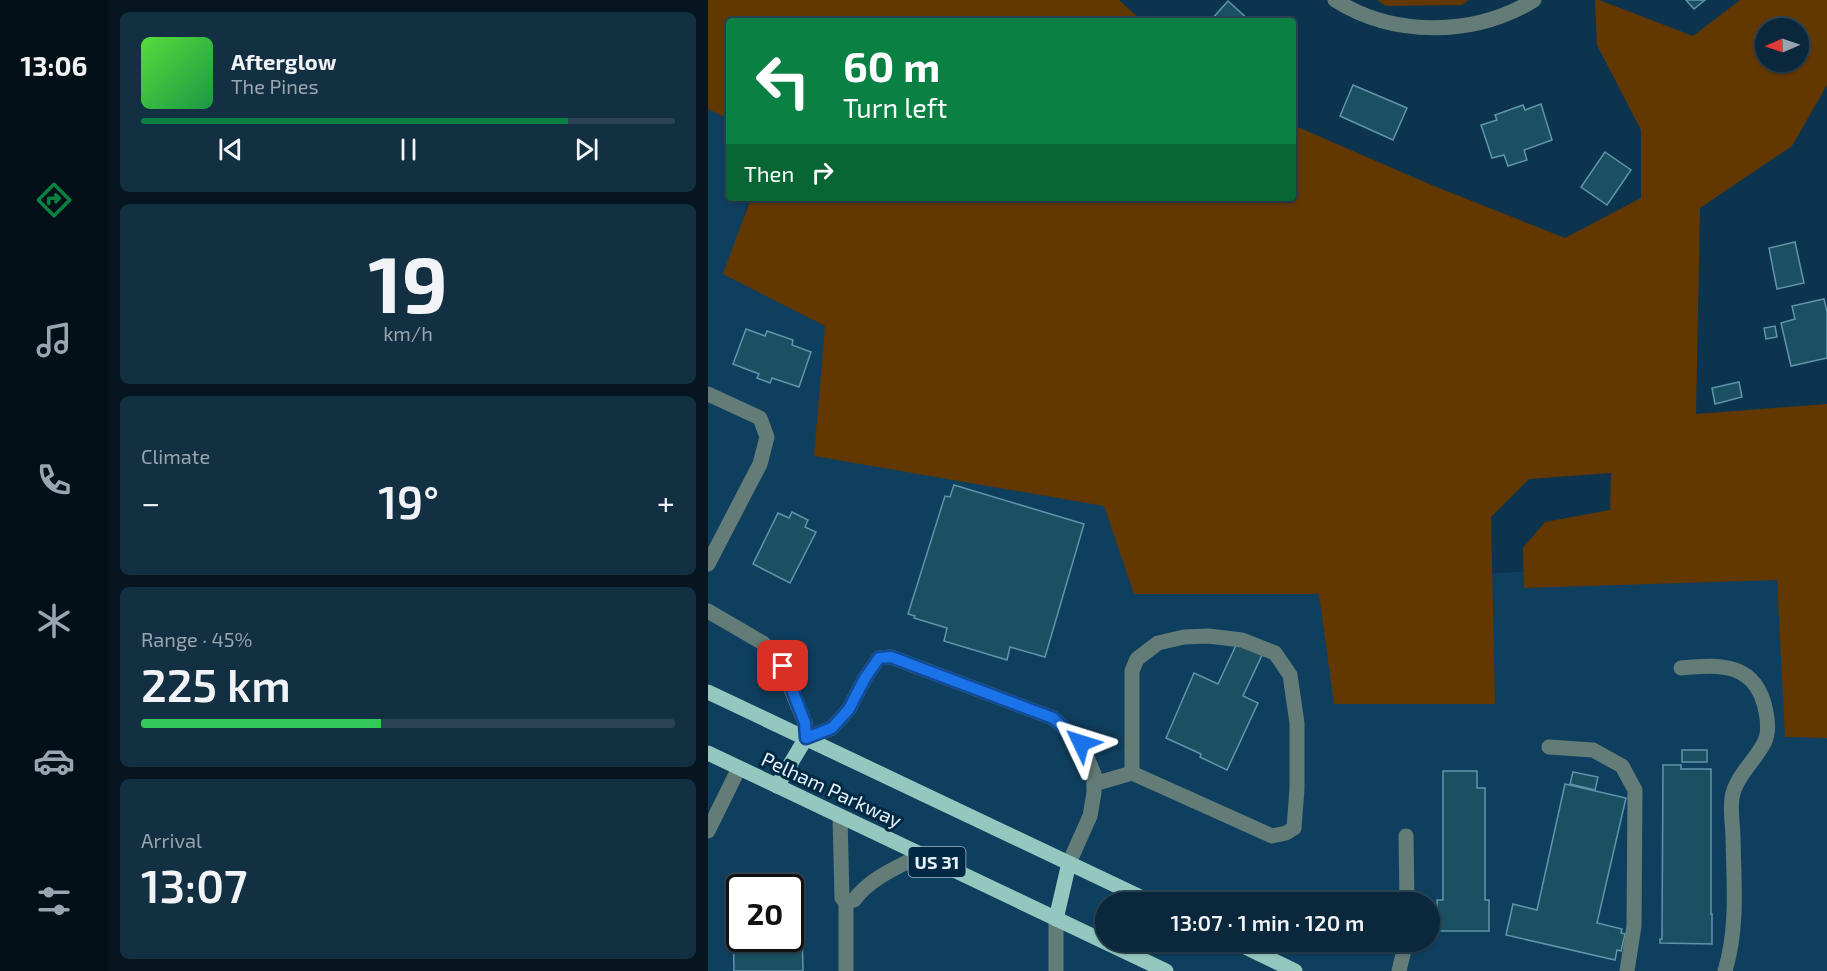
<!DOCTYPE html>
<meta charset="utf-8">
<style>
body{margin:0;font-family:"Exo 2",sans-serif;background:#132f42;color:#f1f3f6;height:100vh;display:flex;flex-direction:column;font-size:22px;white-space:nowrap}
*{box-sizing:border-box;margin:0}
p{font-size:20px;color:#99a5af}
.icon{flex:none;width:33px;height:33px;fill:none;stroke:currentColor;stroke-width:2;stroke-linecap:round;stroke-linejoin:round}
.map{position:relative;flex:1;overflow:hidden}
.drawer{display:flex;flex-direction:column;gap:12px;padding:12px;background:#061520;width:600px}
.drawer>*{flex:none}
.top-card{position:absolute;left:18px;top:18px;width:570px;height:183px;border-radius:6px;box-shadow:0 2px 4px #0004,0 0 0 2px #2a4455;background:#0b8043;color:#fff;overflow:hidden}
.needle{width:39px;rotate:268deg}
.controls{position:absolute;left:1047px;top:18px;display:grid;gap:12px}
.controls a{display:grid;place-items:center;width:54px;height:54px;border-radius:50%;background:#0a273b;box-shadow:0 2px 4px #0004,0 0 0 2px #2a4455;font-size:30px}
.speed{position:absolute;left:18px;top:874px;display:flex;gap:12px;font-size:30px;font-weight:700;text-align:center}
.speed>*{display:grid;place-content:center;width:78px;height:78px;border-radius:50%;background:#0a273b;box-shadow:0 2px 4px #0004,0 0 0 2px #2a4455;line-height:1}
.speed .limit{border:3px solid #111;border-radius:9px;background:#fff;color:#111}
.pin{position:absolute;display:grid;place-items:center;width:51px;height:51px;color:#fff;margin:-26px;border-radius:12px;box-shadow:0 3px 9px #0006}
.me{position:absolute;width:66px;margin:-33px;rotate:311deg;stroke-linejoin:round;filter:drop-shadow(0 0 4px #0008)}
.turn{display:flex;align-items:center;gap:21px;height:126px;padding:0 18px;font-size:27px}
.turn .icon{width:78px;height:78px;stroke-width:2.5}
.turn b{display:block;font-size:42px;line-height:51px}
.then{display:flex;align-items:center;height:57px;padding:0 18px;background:#0003;gap:12px;font-size:22px}
.big{font-size:45px;font-weight:600;line-height:1.1}
.drawer .card{flex:1;display:flex;flex-direction:column;justify-content:center;gap:9px;min-width:0;padding:0 21px;border-radius:9px;background:#132f42}
.drawer .dial{align-items:center;gap:0}
.dial b{font-size:78px;line-height:1}
.song{display:flex;align-items:center;gap:18px}
.cover{width:72px;height:72px;border-radius:9px;background:linear-gradient(135deg,hsl(110 70% 55%),hsl(140 70% 35%))}
.played{height:6px;border-radius:3px;background:linear-gradient(90deg,#0b8043 80%,#2a4455 80%)}
.keys{display:flex;justify-content:space-around;direction:ltr}
.heat{display:flex;justify-content:space-between;align-items:center;font-size:33px;direction:ltr}
.charge{height:9px;border-radius:4px;background:linear-gradient(90deg,#34c759 45%,#2a4455 0)}
.trip{position:absolute;left:387px;top:892px;width:345px;height:60px;border-radius:30px;background:#0a273b;box-shadow:0 2px 4px #0004,0 0 0 2px #2a4455;font-weight:600;line-height:60px;text-align:center}
main{display:flex;flex:1;min-height:0}
.tabs{display:flex;flex-direction:column;width:108px;justify-content:space-around;align-items:center;background:#041018;color:#99a5af}
.tabs .icon{width:42px;height:42px}
.tabs .current{color:#0b8043}
.tabs b{font-size:27px;color:#f1f3f6}
.map>svg:first-child{display:block}
</style>
<main>
<nav class="tabs">
<b>13:06</b>
<svg class="icon current" aria-label="directions" viewBox="0 0 24 24"><path d="M12 3l9 9-9 9-9-9zM9 14v-3h6M13 9l2 2-2 2"/></svg>
<svg class="icon" aria-label="music" viewBox="0 0 24 24"><path d="M9 18V5l10-2v13"/><circle cx="6" cy="18" r="3"/><circle cx="16" cy="16" r="3"/></svg>
<svg class="icon" aria-label="phone" viewBox="0 0 24 24"><path d="M5 4h4l2 5-3 2q2 4 5 5l2-3 5 2v4C11 20 4 13 5 4z"/></svg>
<svg class="icon" aria-label="climate" viewBox="0 0 24 24"><path d="M12 3v18M4 7l16 10M4 17L20 7"/></svg>
<svg class="icon" aria-label="car" viewBox="0 0 24 24"><path d="M5 17H2v-5l4-1 3-4h7l3 4 3 1v5h-3M9 17h6M6 11h13"/><circle cx="7" cy="17" r="2"/><circle cx="17" cy="17" r="2"/></svg>
<svg class="icon" aria-label="filters" viewBox="0 0 24 24"><path d="M4 7h16M4 17h16"/><circle cx="9" cy="7" r="2"/><circle cx="15" cy="17" r="2"/></svg>
</nav>
<section class="drawer">
<div class="card">
<div class="song"><i class="cover"></i><div><b>Afterglow</b><p>The Pines</p></div></div>
<div class="played"></div>
<div class="keys"><svg class="icon" aria-label="previous" viewBox="0 0 24 24"><path d="M18 5L8 12l10 7zM5 5v14"/></svg><svg class="icon" aria-label="pause" viewBox="0 0 24 24"><path d="M8 5v14M16 5v14"/></svg><svg class="icon" aria-label="next" viewBox="0 0 24 24"><path d="M6 5l10 7-10 7zM19 5v14"/></svg></div>
</div>
<div class="card dial"><b>19</b><p>km/h</p></div>
<div class="card"><p>Climate</p>
<div class="heat"><a>−</a><b class="big">19°</b><a>+</a></div>
</div>
<div class="card"><p>Range · 45%</p><b class="big">225 km</b><div class="charge"></div></div>
<div class="card"><p>Arrival</p><b class="big">13:07</b></div>
</section>
<div class="map">
<svg width="1119" height="971" viewBox="0 0 1119 971">
<rect width="100%" height="100%" fill="#0d344f"/>
<path fill="#0f3f5e" fill-rule="evenodd" d="M0,73L21,83V198H40L25,264L399,478L618,582L1119,556V971H0ZM32,888H82V939H32ZM398,903H722V942H398Z"/>
<g fill="#633700" fill-rule="evenodd">
<path d="M0,0H411L434,21H21V119L0,109Z"/>
<path d="M669,0H761L754,5L678,6Z"/>
<path d="M887,0H891L985,36L1032,0H1119V85L1084,146L992,208L988,414L1119,404V738L1077,737L1069,580L816,588L815,548L837,522L902,510L903,473L821,479L783,517L787,704H626L611,594H426L396,506L106,456L117,326L15,274L43,198H585V125L721,184L857,238L933,198V130L889,45ZM1090,28V62H1058V28Z"/>
</g>
<g fill="#1b5062" stroke="#5f95aa" stroke-width="1.5">
<path d="M978,0H997L986,9Z"/>
<path d="M520,1L542,21H502Z"/>
<path d="M645,85L699,108L685,140L632,116Z"/>
<path d="M833,104L844,140L816,150L819,160L800,166L796,155L784,158L773,125L789,120L787,115L815,105L817,110Z"/>
<path d="M897,152L923,170L899,205L873,187Z"/>
<path d="M1087,242L1096,283L1069,289L1061,248Z"/>
<path d="M1116,299L1119,312V358L1083,366L1073,323L1087,319L1084,306Z"/>
<path d="M1067,326L1069,337L1058,339L1056,328Z"/>
<path d="M38,329L57,336L59,331L85,340L84,345L103,352L91,387L64,378L62,383L49,378L51,374L25,364Z"/>
<path d="M1031,382L1034,397L1007,404L1004,388Z"/>
<path d="M246,485L376,524L337,657L302,647L299,660L236,641L239,628L206,618L207,616L200,614L237,496L242,497Z"/>
<path d="M84,512L100,520L97,527L108,532L82,583L45,564L70,513L81,518Z"/>
<path d="M529,643L554,655L535,696L550,703L519,770L492,757L493,754L458,738L486,673L510,684Z"/>
<rect x="974" y="750" width="25" height="12"/>
<path d="M955,765H973V769H1003V914H1004V944L952,943V939H954Z"/>
<path d="M735,771H769V788H777V900H781V931H729V900H735Z"/>
<path d="M865,772L890,777L887,790L862,784Z"/>
<path d="M857,784L918,798L889,923L914,929L913,933L917,934L913,951L909,950L907,960L798,935L805,904L829,910Z"/>
<path d="M82,926H94L95,971H26L25,927H32V939H82Z"/>
</g>
<g fill="none" stroke-linecap="round" stroke-linejoin="round">
<g stroke="#647c78" stroke-width="15">
<path d="M627,0C687,38 767,36 826,0"/>
<path d="M0,394L52,418L59,437L52,464L0,564"/>
<path d="M0,611L55,643L70,658L97,723L98,738L124,728L141,709L157,678L171,658L183,657L345,718L373,743L386,774V793L382,816L361,863"/>
<path d="M973,668C1014,664 1049,663 1058,712C1060,722 1061,734 1056,743C1047,761 1027,777 1024,798C1022,811 1025,826 1025,839C1026,884 1030,928 1017,971"/>
<path d="M841,747L885,750L914,766L927,790L926,926L919,971"/>
<path d="M386,784L424,773L564,836L578,833L586,828L589,789V723L582,675L567,653L534,640L500,636L476,637L450,643L429,659L424,671V773"/>
<path d="M132,816L134,898L138,902L146,900C162,878 190,867 213,855"/>
<path d="M0,831L31,768"/>
<path d="M698,836L699,903"/>
<path d="M138,971V902"/>
<path d="M348,971V919"/>
<path d="M691,971L698,942"/>
</g>
<g stroke="#94c8bf" stroke-width="15">
<path d="M0,692L445,903"/>
<path d="M0,753L458,971"/>
<path d="M69,786L98,738"/>
<path d="M348,919L361,863"/>
<path d="M527,942L587,971"/>
</g>
</g>
<g fill="none" stroke-linecap="round" stroke-linejoin="round">
<defs>
<path id="route" d="M75,666L97,723L98,738L124,728L141,709L157,678L171,658L183,657L345,718L373,743"/>
</defs>
<use href="#route" stroke="#114b97" stroke-width="15"/>
<use href="#route" stroke="#1a73e8" stroke-width="10"/>
</g>
<g text-anchor="middle" dominant-baseline="central" stroke-width="6" stroke-linejoin="round" paint-order="stroke">
<rect fill="#022944" stroke="#a2b6c6" stroke-width="1.5" x="200.5" y="847" width="57" height="30" rx="4.5"/>
<g font-size="18" font-weight="bold" fill="#e6f2fd">
<text x="229" y="862">US 31</text>
</g>
<g font-size="20" fill="#e6f2fd" stroke="#022944">
<text transform="translate(124 789) rotate(25)">Pelham Parkway</text>
</g>
</g>
</svg>
<div class="controls">
<a><svg class="needle" viewBox="-14 -14 28 28"><path d="M0-13l5 13h-10z" fill="#e53935"/><path d="M0 13l5-13h-10z" fill="#99a5af"/></svg></a>
</div>
<div class="speed"><div class="limit">20</div></div>
<div class="pin" style="left:75px;top:666px;background:#d93025"><svg class="icon" aria-label="arrive" viewBox="0 0 24 24"><path d="M6 21V4h12l-3 4 3 4H6"/></svg></div>
<svg class="me" style="left:373px;top:743px" viewBox="-20 -20 40 40"><path d="M0-17L14 15 0 8-14 15z" fill="#1a73e8" stroke="#fff" stroke-width="4"/></svg>
<div class="trip">13:07 · 1 min · 120 m</div>
<div class="top-card">
<div class="turn"><svg class="icon" aria-label="left" viewBox="0 0 24 24"><path d="M17 20v-9H6M10 6l-5 5 5 5"/></svg><div><b>60 m</b>Turn left</div></div>
<div class="then">Then<svg class="icon" aria-label="right" viewBox="0 0 24 24"><path d="M7 20v-9h11M14 6l5 5-5 5"/></svg></div>
</div>
</div>
</main>
